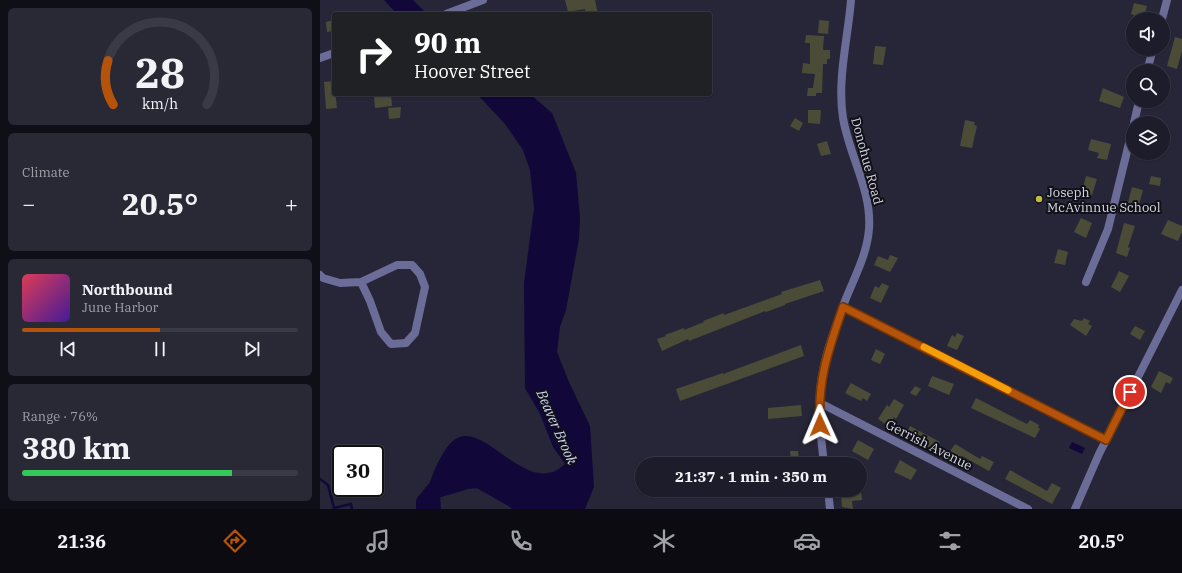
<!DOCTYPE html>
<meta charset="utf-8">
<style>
body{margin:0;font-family:"IBM Plex Serif",serif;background:#292936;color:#f1f3f6;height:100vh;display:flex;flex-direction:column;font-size:15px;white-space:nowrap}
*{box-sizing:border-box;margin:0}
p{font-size:13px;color:#a0a1a8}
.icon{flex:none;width:22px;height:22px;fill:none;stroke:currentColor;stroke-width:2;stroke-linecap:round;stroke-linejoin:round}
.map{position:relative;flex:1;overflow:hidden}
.details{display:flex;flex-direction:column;gap:8px;padding:8px;background:#0f0f17;width:320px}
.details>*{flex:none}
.top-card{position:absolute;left:12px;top:12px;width:380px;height:84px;border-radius:4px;box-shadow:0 1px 3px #0004,0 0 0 1px #3a3a47;background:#202124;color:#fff;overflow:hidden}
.fabs{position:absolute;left:806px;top:12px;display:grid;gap:8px}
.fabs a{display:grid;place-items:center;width:44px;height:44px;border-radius:50%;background:#1c1c2a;box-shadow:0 1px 3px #0004,0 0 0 1px #3a3a47;font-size:20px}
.speed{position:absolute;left:12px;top:445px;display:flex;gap:8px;font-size:20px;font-weight:700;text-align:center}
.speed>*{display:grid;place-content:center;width:52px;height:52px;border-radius:50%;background:#1c1c2a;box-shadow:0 1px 3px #0004,0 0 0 1px #3a3a47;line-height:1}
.speed .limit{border:2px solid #111;border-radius:6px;background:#fff;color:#111}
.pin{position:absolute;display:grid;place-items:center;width:34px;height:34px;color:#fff;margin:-17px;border:2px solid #fff;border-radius:50%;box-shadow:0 1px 4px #0007}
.me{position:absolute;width:44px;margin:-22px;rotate:359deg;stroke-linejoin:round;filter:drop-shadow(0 0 3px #0008)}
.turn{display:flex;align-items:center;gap:14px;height:84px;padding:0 16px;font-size:18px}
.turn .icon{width:52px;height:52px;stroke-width:2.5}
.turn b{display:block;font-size:28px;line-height:34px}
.big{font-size:30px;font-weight:700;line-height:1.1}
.details .tile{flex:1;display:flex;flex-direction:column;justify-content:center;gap:6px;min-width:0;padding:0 14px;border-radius:6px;background:#292936}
.details .dial{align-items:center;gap:0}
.dial svg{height:104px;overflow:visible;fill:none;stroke:#3a3a47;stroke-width:7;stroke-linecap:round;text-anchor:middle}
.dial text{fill:#f1f3f6;stroke:none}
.song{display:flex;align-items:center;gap:12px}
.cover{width:48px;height:48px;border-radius:6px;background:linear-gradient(135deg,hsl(350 70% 55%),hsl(260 70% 35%))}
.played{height:4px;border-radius:2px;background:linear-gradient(90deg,#b45309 50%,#3a3a47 50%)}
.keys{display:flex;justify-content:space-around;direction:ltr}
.heat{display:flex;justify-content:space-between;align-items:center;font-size:22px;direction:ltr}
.charge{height:6px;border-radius:3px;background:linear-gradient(90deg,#34c759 76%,#3a3a47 0)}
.trip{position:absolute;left:315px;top:457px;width:232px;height:40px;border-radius:20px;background:#1c1c2a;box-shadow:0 1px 3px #0004,0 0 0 1px #3a3a47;font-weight:700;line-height:40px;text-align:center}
.menu{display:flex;height:64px;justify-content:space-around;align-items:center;background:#0b0b11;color:#a0a1a8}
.menu .icon{width:28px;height:28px}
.menu .on{color:#b45309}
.menu b{font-size:18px;color:#f1f3f6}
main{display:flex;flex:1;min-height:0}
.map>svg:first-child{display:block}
</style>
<main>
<section class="details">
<div class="tile dial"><svg viewBox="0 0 100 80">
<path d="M14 69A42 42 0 1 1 86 69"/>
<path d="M14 69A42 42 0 0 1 10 35" stroke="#b45309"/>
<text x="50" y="56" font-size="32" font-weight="700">28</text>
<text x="50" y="72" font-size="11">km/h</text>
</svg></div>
<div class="tile"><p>Climate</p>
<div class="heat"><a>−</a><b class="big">20.5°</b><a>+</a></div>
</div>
<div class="tile">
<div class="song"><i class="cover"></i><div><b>Northbound</b><p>June Harbor</p></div></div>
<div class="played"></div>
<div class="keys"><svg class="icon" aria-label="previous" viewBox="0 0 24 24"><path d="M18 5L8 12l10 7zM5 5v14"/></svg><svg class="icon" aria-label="pause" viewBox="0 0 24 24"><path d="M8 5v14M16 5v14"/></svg><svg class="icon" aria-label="next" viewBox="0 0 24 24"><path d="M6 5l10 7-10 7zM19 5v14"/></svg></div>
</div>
<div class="tile"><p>Range · 76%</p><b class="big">380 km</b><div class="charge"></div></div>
</section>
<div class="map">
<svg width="862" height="509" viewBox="0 0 862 509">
<rect width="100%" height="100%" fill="#262638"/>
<g fill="#110739">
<path d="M64,0H93L107,14H77Z"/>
<path d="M157,94H210L232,113L256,173L260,218L259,239L246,310L240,327L237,352L249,382L270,426L274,487L265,509H192L160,473C139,473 131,476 120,495L121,509H100C108,489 117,455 133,441C163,415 206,501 245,464L233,447L220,414L205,388L204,283L214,208L210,170L203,150L185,124Z"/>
<path d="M752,442L765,448L762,454L749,448Z"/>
</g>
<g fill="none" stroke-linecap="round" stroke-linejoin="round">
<path stroke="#110739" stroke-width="2.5" d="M0,479L8,485L14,508L31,504L32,509"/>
<path stroke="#110739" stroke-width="16" d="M104,509V502L113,491L147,481L159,480L194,500"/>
</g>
<g fill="#4b4c38">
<path d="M245,0H275L278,14H266L265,9L248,12Z"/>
<path d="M814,3L827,6L824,17L822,16L821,19H813L814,15L811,14Z"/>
<path d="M14,20V31L7,32L6,22Z"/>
<path d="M499,20L509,21L508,34L498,33Z"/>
<path d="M486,35L504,36L503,50H510V59H507V64H503L502,93H496V96H487L488,88H493L495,74L482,73L483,63L490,64V43H485Z"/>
<path d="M855,37L862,39V51L857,69L847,66Z"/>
<path d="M555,46L566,47L563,65L553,64Z"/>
<path d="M14,81L17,108L6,109L4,82Z"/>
<path d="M783,88L804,97L800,108L779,101Z"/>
<path d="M60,94H71L72,106L55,108L54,97H60Z"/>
<path d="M81,107L80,118L69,119L68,108Z"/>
<path d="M488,110H501L500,124L488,123Z"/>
<path d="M475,118L483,123L479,131L470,126Z"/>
<path d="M645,120L655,122L654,125L657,126L652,148L640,146Z"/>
<path d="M771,139L791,144L787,160L777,158L779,153L768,150Z"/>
<path d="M507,141L511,154L501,156L497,144Z"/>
<path d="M766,176L777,179L772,195L762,192Z"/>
<path d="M831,176L841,178L840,186L829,184Z"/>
<path d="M812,187L823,190L819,205L808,203Z"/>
<path d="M761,218L772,223L766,238L754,232Z"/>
<path d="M848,220L862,226V232L858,241L841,234Z"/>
<path d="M804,223L815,226L808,247L810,248L807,257L796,253Z"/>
<path d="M738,249L748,252L745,265L734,263Z"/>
<path d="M570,255L578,258L570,272L554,265L558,256L568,260Z"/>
<path d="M799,271L809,276L800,292L791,287Z"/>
<path d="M500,280L504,291L465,304V305L446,312L445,311L369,341L368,339L342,351L337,339L346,336L345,335L364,328V330L384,322L383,321L404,313V315L462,294L461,292Z"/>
<path d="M562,283L569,286L561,303L550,298L555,286L559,288Z"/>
<path d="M764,318L770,321L768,324L772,326L766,336L750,325L754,319L762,321Z"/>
<path d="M815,326L825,331L820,340L810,334Z"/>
<path d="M637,333L644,336L637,350L627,346L632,335L635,337Z"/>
<path d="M481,345L484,356L360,401L356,389L403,373V374Z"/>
<path d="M556,349L565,354L560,364L551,360Z"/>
<path d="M839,371L853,378L850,384L846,382L841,393L831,387Z"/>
<path d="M612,376L634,384L629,395L608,386Z"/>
<path d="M531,383L551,394L547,401L543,398L541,401L525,393Z"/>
<path d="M595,386L601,389L596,396L590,393Z"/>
<path d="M656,398L707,424L710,420L719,425L718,427L720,429L715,438L651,408Z"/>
<path d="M574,399L584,405L576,419L574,417L568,426L558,419L567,405L569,407Z"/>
<path d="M481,405L482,416L448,419V408Z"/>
<path d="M590,426L620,442L616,451L585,436Z"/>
<path d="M538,440L554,449L548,460L532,451Z"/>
<path d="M635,444L660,459L662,456L674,462L669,471L642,456L640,459L629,453Z"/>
<path d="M470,451H478L479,461H471Z"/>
<path d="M580,460L597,470L591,480L574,472Z"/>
<path d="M690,470L727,491L732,483L741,488L732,504L685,479Z"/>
<path d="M541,491L542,500L532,501L533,509L522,507L521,494Z"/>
</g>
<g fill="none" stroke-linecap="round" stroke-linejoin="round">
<g stroke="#6c6c98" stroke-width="8">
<path d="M126,14L163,0"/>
<path d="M842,19L847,0"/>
<path d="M0,58L14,53"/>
<path d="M827,71L833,49"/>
<path d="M814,123L819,101"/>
<path d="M0,275L3,278L20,283L41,282L77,265H92L100,274L105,287L95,333L86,343L71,344L61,332L50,301L41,282"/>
<path d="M766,282L788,229L813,127"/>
<path d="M523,307L786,440"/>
<path d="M500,403L708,509"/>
<path d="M504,464C501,437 497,410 501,382C505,354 515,328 525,301C534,278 547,255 549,229C552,191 529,155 523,118C517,79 528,38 531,0"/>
<path d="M508,490L510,509"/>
<path d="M755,509L779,454L862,290"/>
</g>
</g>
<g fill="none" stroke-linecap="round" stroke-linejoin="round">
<defs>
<path id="route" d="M500,425C497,381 509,348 523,307L786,440L810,392"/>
</defs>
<use href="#route" stroke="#753606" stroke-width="10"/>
<use href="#route" stroke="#b45309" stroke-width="7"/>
<path stroke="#f59e0b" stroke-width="7" d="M604,347L688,390"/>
</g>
<circle fill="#bfbe41" stroke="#101018" stroke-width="1.5" cx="719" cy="199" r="4"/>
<g text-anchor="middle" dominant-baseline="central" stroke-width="4" stroke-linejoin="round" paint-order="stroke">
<g font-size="13" fill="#d6d7e2" stroke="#101018">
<text transform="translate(547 161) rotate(75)">Donohue Road</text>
<text transform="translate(609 445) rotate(27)">Gerrish Avenue</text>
</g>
<g font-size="13" fill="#d6d7e2" stroke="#101018" text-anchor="start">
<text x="727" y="192">Joseph<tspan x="727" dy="15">McAvinnue School</tspan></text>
</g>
<g font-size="14" font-style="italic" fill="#d4d6f9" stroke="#101018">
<text transform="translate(237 427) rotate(66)">Beaver Brook</text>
</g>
</g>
</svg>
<div class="fabs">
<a><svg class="icon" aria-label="sound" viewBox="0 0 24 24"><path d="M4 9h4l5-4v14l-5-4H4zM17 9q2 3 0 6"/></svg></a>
<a><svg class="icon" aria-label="search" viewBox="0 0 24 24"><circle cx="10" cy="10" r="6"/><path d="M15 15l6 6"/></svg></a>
<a><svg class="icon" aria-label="layers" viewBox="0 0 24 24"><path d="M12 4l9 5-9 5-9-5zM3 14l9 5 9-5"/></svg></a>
</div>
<div class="speed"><div class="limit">30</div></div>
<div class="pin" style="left:810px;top:392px;background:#d93025"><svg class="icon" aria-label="arrive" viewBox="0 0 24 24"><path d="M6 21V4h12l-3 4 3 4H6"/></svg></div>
<svg class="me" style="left:500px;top:425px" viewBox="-20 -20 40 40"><path d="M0-17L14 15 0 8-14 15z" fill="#b45309" stroke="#fff" stroke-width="4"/></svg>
<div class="trip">21:37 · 1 min · 350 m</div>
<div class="top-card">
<div class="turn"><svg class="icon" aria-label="right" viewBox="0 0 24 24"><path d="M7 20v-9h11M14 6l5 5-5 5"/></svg><div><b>90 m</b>Hoover Street</div></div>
</div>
</div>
</main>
<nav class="menu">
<b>21:36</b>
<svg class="icon on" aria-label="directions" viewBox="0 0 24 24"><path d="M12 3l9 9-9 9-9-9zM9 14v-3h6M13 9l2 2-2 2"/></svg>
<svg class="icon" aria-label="music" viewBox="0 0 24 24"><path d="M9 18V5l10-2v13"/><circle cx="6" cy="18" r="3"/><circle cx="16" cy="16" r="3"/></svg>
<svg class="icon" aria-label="phone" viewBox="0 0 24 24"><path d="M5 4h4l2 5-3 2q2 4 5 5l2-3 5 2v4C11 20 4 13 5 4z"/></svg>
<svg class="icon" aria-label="climate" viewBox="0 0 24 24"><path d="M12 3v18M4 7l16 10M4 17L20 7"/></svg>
<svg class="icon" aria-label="car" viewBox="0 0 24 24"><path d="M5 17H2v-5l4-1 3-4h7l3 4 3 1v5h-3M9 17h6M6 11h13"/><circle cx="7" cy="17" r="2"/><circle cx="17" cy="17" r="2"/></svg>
<svg class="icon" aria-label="filters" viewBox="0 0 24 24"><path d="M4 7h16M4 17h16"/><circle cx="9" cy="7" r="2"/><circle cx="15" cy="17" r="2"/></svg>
<b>20.5°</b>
</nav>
